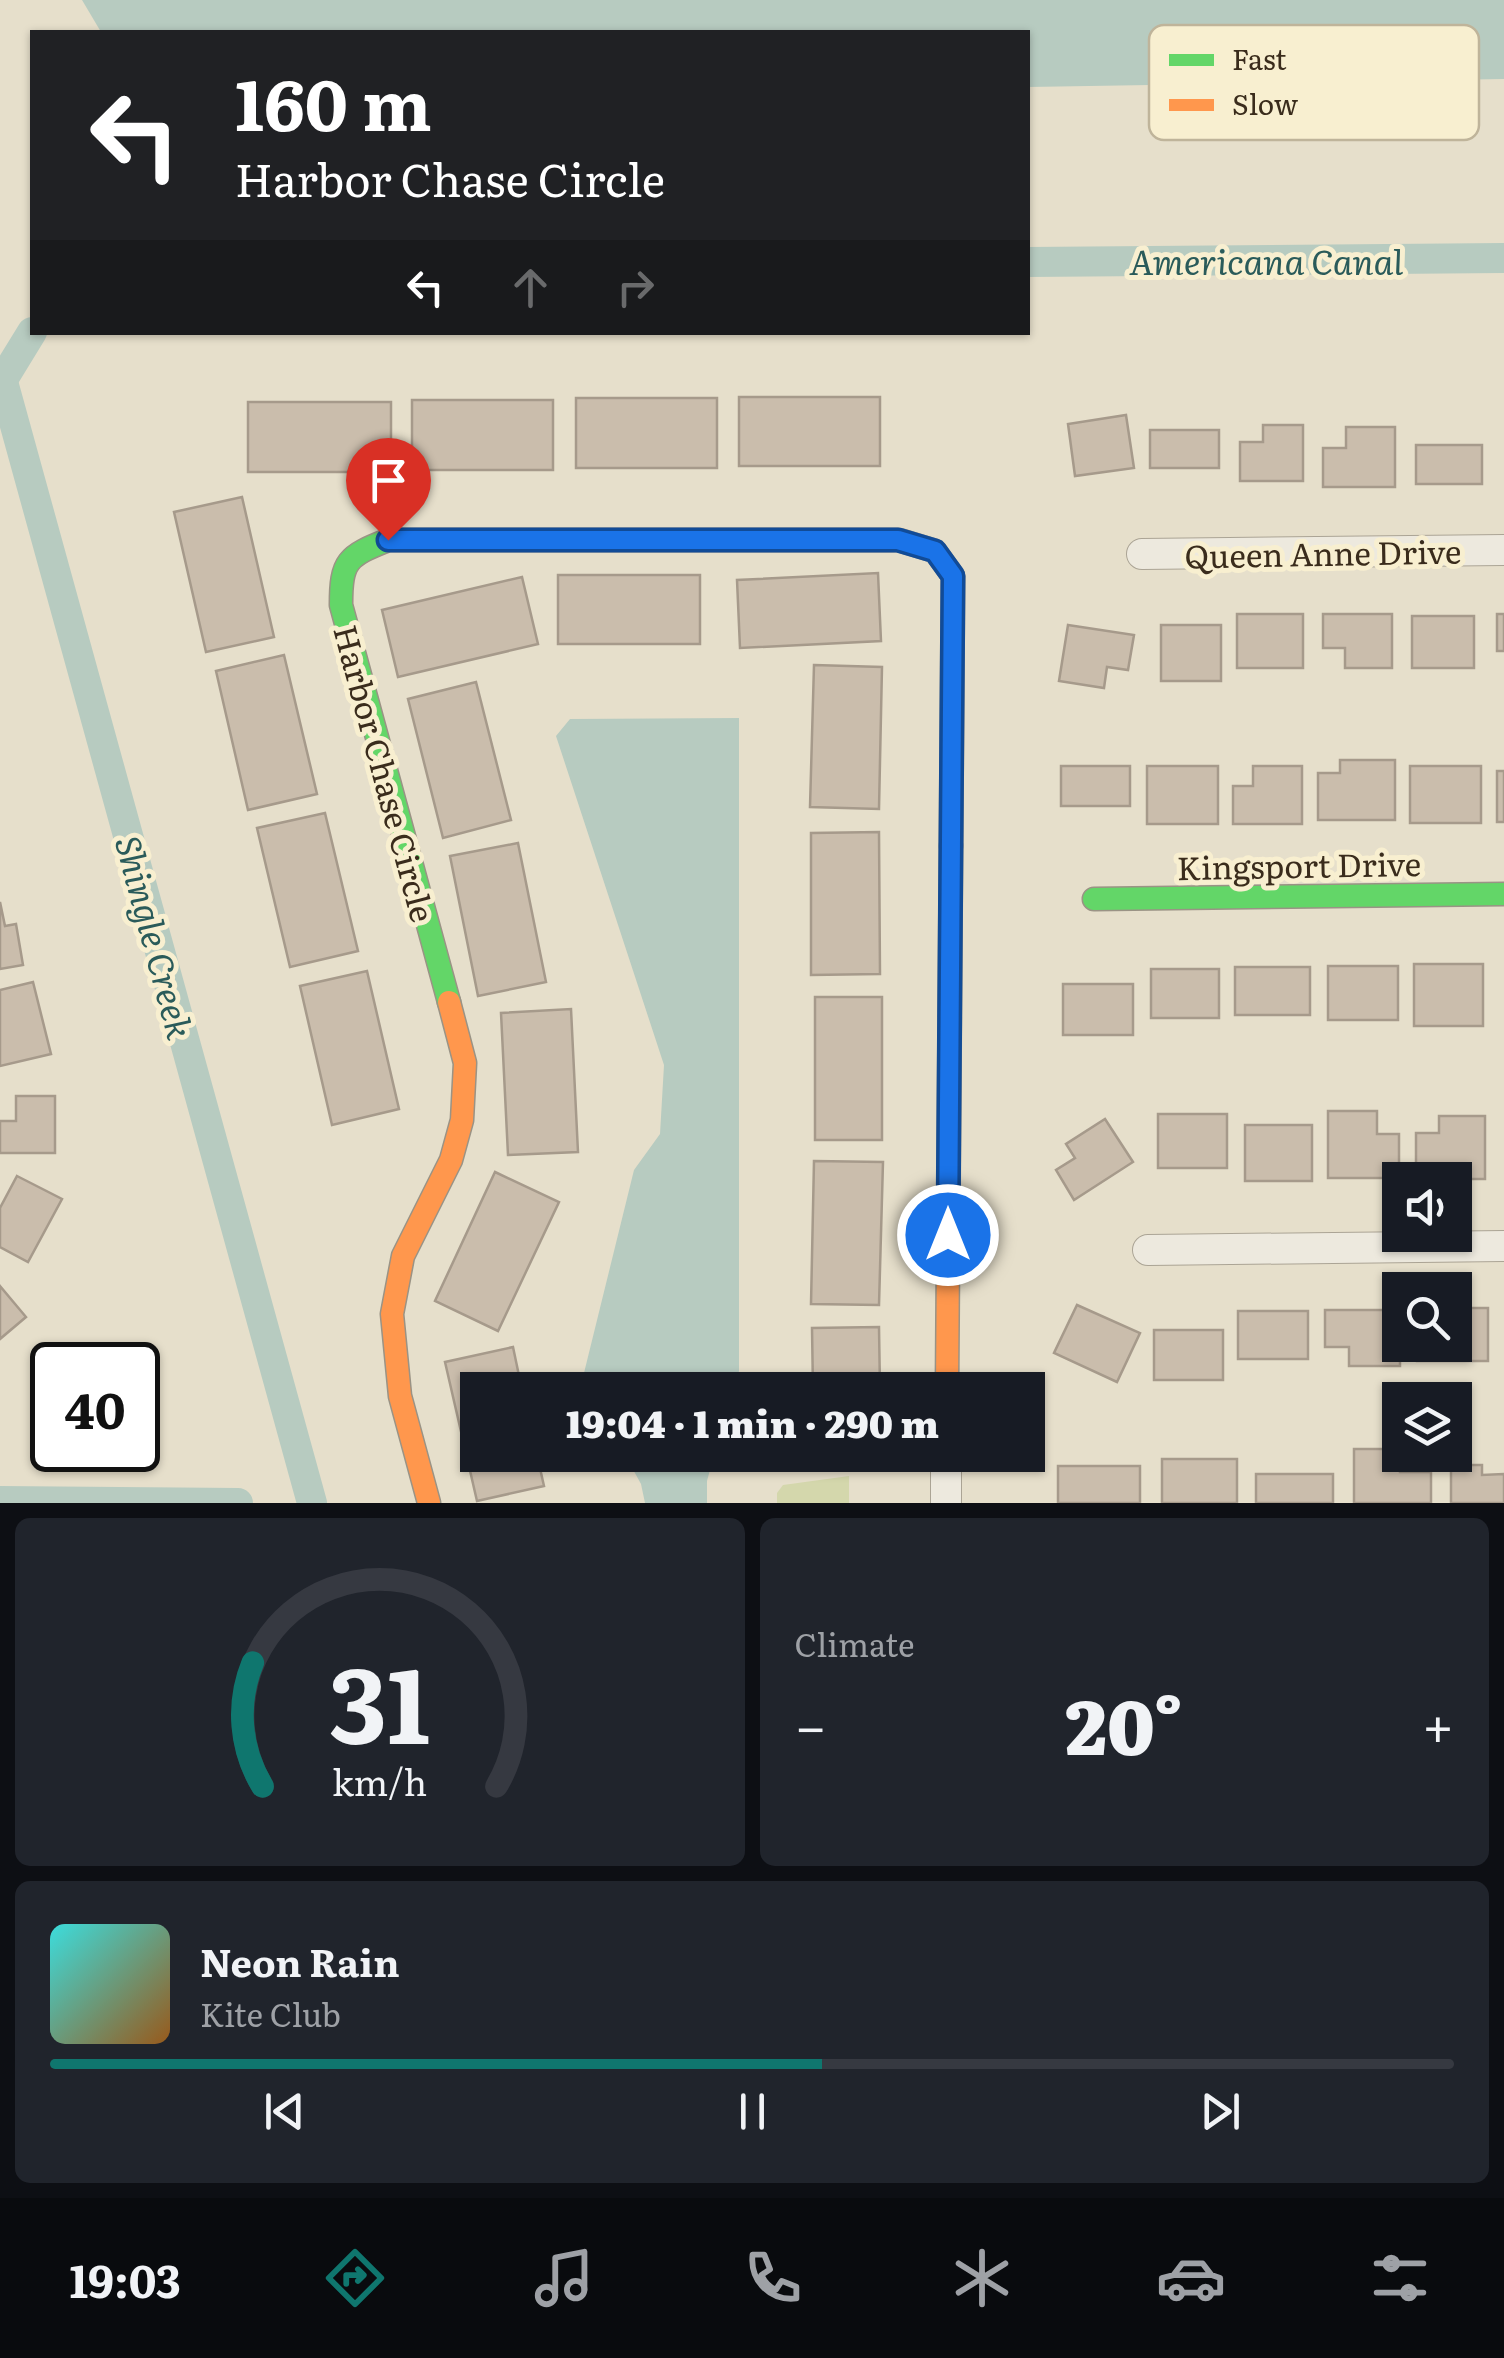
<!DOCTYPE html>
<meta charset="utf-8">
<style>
body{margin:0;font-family:Literata,serif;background:#20242c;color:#f1f3f6;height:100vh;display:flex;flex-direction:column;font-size:38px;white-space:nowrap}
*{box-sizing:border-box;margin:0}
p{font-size:32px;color:#9ea1a6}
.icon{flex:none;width:55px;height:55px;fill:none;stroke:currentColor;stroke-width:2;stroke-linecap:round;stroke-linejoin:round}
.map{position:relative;height:1503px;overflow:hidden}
.sheet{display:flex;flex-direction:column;gap:15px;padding:15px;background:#0d0f14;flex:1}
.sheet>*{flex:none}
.banner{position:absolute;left:30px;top:30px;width:1000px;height:305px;border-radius:0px;box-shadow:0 2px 8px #0004;background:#202124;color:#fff;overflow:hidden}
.fabs{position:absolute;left:1382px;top:1162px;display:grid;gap:20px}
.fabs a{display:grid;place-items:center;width:90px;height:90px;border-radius:0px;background:#171b24;box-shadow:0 2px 8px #0004;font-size:50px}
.speed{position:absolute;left:30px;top:1342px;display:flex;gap:20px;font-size:50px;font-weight:700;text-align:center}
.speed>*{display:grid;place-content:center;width:130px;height:130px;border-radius:50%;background:#171b24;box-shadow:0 2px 8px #0004;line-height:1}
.speed .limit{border:5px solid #111;border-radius:15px;background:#fff;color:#111}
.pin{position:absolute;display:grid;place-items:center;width:85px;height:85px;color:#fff;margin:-102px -42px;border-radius:50% 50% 50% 0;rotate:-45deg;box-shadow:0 0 10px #0007}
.pin .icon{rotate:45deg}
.me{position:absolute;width:110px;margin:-55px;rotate:0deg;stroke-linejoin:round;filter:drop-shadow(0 0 8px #0008)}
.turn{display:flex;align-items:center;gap:35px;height:210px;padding:0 40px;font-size:45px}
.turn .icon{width:130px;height:130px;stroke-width:2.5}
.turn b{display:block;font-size:70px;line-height:85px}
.lanes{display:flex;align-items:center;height:95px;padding:0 40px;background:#0003;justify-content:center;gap:50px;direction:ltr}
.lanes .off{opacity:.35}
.big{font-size:75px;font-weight:800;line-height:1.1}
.sheet .tile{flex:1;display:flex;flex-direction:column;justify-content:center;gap:15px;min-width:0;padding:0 35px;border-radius:15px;background:#20242c}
.sheet .dial{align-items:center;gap:0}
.dial svg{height:260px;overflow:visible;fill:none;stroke:#363941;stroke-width:7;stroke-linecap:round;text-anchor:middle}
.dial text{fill:#f1f3f6;stroke:none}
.song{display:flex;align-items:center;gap:30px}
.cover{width:120px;height:120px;border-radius:15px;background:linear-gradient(135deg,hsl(180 70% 55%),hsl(30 70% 35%))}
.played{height:10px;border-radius:5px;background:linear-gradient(90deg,#0f766e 55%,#363941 55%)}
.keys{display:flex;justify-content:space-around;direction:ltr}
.heat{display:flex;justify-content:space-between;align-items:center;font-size:55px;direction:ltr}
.sheet .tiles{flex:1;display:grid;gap:15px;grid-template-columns:1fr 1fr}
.tile:last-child{grid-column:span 2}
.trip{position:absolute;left:460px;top:1372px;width:585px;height:100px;border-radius:0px;background:#171b24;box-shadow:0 2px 8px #0004;font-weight:800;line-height:100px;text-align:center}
.tab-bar{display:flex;height:160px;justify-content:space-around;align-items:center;background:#090b0e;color:#9ea1a6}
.tab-bar .icon{width:70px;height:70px}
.tab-bar .on{color:#0f766e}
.tab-bar b{font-size:45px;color:#f1f3f6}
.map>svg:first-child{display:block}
</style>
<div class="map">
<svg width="1504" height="1503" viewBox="0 0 1504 1503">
<rect width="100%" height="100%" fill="#e6dfcb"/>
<path fill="#d4d7ac" d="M849,1476V1503H777V1493L783,1485Z"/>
<g fill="#b7cbc0">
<path d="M82,0H1504V79L1028,87V32H101Z"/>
<path d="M739,718V1371L733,1390H590L583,1377L634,1170L660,1134L664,1065L556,736L570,719Z"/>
<path d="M625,1455H714L707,1481V1503H645L641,1484Z"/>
</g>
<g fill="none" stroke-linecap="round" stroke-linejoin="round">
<g stroke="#b7cbc0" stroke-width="30">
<path d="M1028,262L1504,258"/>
<path d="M0,371L312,1503"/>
<path d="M2,381L32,332"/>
<path d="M0,1501L238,1503"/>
</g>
</g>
<g fill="#cabdac" stroke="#a69a8b" stroke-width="2.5">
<rect x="739" y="397" width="141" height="69"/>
<rect x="576" y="398" width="141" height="70"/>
<rect x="412" y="400" width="141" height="70"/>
<rect x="248" y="402" width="143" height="70"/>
<path d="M1126,415L1134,468L1075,476L1068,424Z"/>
<path d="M1263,425H1303V481H1240V442H1263Z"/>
<path d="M1346,427H1395V487H1323V448H1346Z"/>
<rect x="1150" y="430" width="69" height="38"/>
<rect x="1416" y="445" width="66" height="39"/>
<path d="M242,497L274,637L206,652L174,512Z"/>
<path d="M878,573L881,641L740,648L737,580Z"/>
<rect x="558" y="575" width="142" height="69"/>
<path d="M522,577L538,644L398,677L382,610Z"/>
<rect x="1237" y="614" width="66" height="54"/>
<path d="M1323,614H1392V668H1345V648H1323Z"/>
<rect x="1497" y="614" width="7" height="37"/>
<rect x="1412" y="616" width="62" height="52"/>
<path d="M1068,625L1134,635L1128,670L1107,667L1104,688L1059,681Z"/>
<rect x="1161" y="625" width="60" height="56"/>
<path d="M284,655L317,794L248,810L216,671Z"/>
<path d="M814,665L882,667L879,809L810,807Z"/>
<path d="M476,682L511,820L443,838L408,699Z"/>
<path d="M1340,760H1395V820H1318V773H1340Z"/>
<rect x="1061" y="766" width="69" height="40"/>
<rect x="1147" y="766" width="71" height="58"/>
<path d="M1253,766H1302V824H1233V786H1253Z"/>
<rect x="1410" y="766" width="71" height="57"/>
<rect x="1497" y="771" width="7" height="51"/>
<path d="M325,813L358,951L290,967L257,828Z"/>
<path d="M879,832L880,974L811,975V833Z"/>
<path d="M518,843L546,982L478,996L450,856Z"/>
<path d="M0,902L5,926L16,924L23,965L0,969Z"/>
<rect x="1414" y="964" width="69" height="62"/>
<rect x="1328" y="966" width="70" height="54"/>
<rect x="1235" y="967" width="75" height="48"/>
<rect x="1151" y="969" width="68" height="49"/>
<path d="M367,971L399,1109L332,1125L300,986Z"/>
<path d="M33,982L51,1054L0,1066V990Z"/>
<rect x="1063" y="984" width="70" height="51"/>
<rect x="815" y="997" width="67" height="143"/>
<path d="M571,1009L578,1152L508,1155L501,1013Z"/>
<path d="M16,1096H55V1153H0V1121H16Z"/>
<path d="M1328,1111H1377V1134H1399V1178H1328Z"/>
<rect x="1158" y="1114" width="69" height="54"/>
<path d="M1439,1116H1485V1179H1416V1133H1439Z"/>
<path d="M1105,1119L1133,1162L1074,1200L1056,1170L1075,1158L1066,1144Z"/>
<rect x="1245" y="1125" width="67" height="56"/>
<path d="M814,1161L883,1162L879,1305L811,1304Z"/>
<path d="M495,1172L559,1202L498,1331L435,1301Z"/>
<path d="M17,1176L62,1199L28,1262L0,1247V1208Z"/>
<path d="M0,1286L26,1317L0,1339Z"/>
<path d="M1077,1305L1140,1333L1117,1382L1054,1353Z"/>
<path d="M1455,1308H1488V1361H1417V1345H1455Z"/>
<path d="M1325,1310H1400V1366H1349V1347H1325Z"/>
<rect x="1238" y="1311" width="70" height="48"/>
<path d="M879,1327L880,1390H813L812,1328Z"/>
<rect x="1154" y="1330" width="69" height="50"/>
<path d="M513,1347L522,1390H478V1455H537L544,1486L477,1501L445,1362Z"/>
<path d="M1354,1449H1400V1472H1431V1503H1354Z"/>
<path d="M814,1455H881L882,1468L814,1469Z"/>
<rect x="1162" y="1459" width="75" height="44"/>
<path d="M1451,1465H1482V1475L1504,1474V1503H1451Z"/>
<rect x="1058" y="1466" width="82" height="37"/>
<rect x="1256" y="1474" width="77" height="29"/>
</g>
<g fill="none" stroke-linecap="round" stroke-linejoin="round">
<defs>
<g id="street">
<path d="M1142,554L1504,550"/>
<path d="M1148,1250L1504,1246"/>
<path d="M946,1503V1455"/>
</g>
<g id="fast">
<path d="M1094,899L1504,894"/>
<path d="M449,1002L341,605C341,561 347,556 388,540H899L935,551L953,576L951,846"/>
</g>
<g id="slow">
<path d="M947,1390L951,846"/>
<path d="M429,1503L400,1396L392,1314L403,1256L451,1160L462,1120L465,1063L449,1002"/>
</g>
</defs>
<use href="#street" stroke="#aba495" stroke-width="32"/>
<use href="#fast" stroke="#9a9385" stroke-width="25"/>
<use href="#slow" stroke="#9a9385" stroke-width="25"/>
<use href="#street" stroke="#ede9de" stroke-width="30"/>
<use href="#fast" stroke="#63d668" stroke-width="22"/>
<use href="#slow" stroke="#ff974d" stroke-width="22"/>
</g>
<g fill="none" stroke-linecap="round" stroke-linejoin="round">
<defs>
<path id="route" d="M388,540H898L935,551L953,576L948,1235"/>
</defs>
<use href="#route" stroke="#114b97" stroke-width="25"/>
<use href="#route" stroke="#1a73e8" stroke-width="18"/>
</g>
<g text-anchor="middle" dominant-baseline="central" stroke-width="10" stroke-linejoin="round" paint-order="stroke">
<g font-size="32" fill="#3a2c1c" stroke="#f8efd0">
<text transform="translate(1323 552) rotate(-1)">Queen Anne Drive</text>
<text transform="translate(386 773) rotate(75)">Harbor Chase Circle</text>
<text transform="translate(1299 864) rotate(-1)">Kingsport Drive</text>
</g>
<g font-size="35" font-style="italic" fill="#2a5b5a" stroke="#f8efd0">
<text x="1266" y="260">Americana Canal</text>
<text transform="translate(156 937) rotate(75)">Shingle Creek</text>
</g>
</g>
<rect x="1149" y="25" width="330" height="115" rx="15" fill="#f8efd0" stroke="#bfb49a" stroke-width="2.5"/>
<rect x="1169" y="54" width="45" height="12" fill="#63d668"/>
<rect x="1169" y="99" width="45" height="12" fill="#ff974d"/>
<g font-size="28" fill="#3a2c1c">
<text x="1232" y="70">Fast</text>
<text x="1232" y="115">Slow</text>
</g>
</svg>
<div class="fabs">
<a><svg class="icon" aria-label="sound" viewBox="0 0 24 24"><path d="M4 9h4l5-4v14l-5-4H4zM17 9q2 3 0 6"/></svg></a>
<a><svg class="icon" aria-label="search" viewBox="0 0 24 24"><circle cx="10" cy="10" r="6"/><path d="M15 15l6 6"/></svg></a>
<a><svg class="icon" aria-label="layers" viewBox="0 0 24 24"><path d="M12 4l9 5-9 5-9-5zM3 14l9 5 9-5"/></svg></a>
</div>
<div class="speed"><div class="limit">40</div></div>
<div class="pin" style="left:388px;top:540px;background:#d93025"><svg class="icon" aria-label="arrive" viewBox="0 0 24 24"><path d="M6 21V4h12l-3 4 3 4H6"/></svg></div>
<svg class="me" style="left:948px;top:1235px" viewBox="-20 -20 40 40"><circle r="17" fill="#1a73e8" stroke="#fff" stroke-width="3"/><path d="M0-11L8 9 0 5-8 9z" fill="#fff"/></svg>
<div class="trip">19:04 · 1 min · 290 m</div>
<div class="banner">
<div class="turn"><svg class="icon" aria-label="left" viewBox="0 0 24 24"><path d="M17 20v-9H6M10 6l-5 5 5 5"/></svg><div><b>160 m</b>Harbor Chase Circle</div></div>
<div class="lanes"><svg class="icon" aria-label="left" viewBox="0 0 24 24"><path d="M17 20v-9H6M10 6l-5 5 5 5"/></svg><svg class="icon off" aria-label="ahead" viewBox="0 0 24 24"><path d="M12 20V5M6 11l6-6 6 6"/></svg><svg class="icon off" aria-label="right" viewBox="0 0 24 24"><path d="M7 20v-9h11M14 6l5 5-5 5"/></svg></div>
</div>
</div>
<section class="sheet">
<div class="tiles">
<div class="tile dial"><svg viewBox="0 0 100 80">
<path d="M14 69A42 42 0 1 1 86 69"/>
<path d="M14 69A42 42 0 0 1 11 31" stroke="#0f766e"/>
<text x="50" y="56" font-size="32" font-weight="700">31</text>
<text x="50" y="72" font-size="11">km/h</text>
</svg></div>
<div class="tile"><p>Climate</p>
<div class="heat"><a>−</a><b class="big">20°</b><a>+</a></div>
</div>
<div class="tile">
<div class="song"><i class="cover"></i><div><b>Neon Rain</b><p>Kite Club</p></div></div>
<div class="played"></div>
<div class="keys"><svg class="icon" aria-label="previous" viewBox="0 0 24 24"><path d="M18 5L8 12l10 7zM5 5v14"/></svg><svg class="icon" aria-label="pause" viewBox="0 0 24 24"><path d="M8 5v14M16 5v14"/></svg><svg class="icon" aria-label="next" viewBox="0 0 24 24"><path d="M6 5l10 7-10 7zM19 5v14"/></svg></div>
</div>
</div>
</section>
<nav class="tab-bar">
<b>19:03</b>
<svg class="icon on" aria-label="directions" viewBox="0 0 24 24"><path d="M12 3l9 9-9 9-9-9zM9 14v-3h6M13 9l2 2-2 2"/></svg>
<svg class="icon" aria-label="music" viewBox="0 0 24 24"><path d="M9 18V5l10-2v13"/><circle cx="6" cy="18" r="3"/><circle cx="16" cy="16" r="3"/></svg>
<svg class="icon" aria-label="phone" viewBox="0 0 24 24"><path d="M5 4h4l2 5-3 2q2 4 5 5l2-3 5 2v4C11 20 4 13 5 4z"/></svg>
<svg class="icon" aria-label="climate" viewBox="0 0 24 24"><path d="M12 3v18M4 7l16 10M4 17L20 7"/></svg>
<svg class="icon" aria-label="car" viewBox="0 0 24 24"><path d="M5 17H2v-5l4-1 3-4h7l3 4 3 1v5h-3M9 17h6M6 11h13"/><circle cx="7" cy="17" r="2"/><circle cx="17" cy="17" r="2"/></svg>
<svg class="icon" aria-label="filters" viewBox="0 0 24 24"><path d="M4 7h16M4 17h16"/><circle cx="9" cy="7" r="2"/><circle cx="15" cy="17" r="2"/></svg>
</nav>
